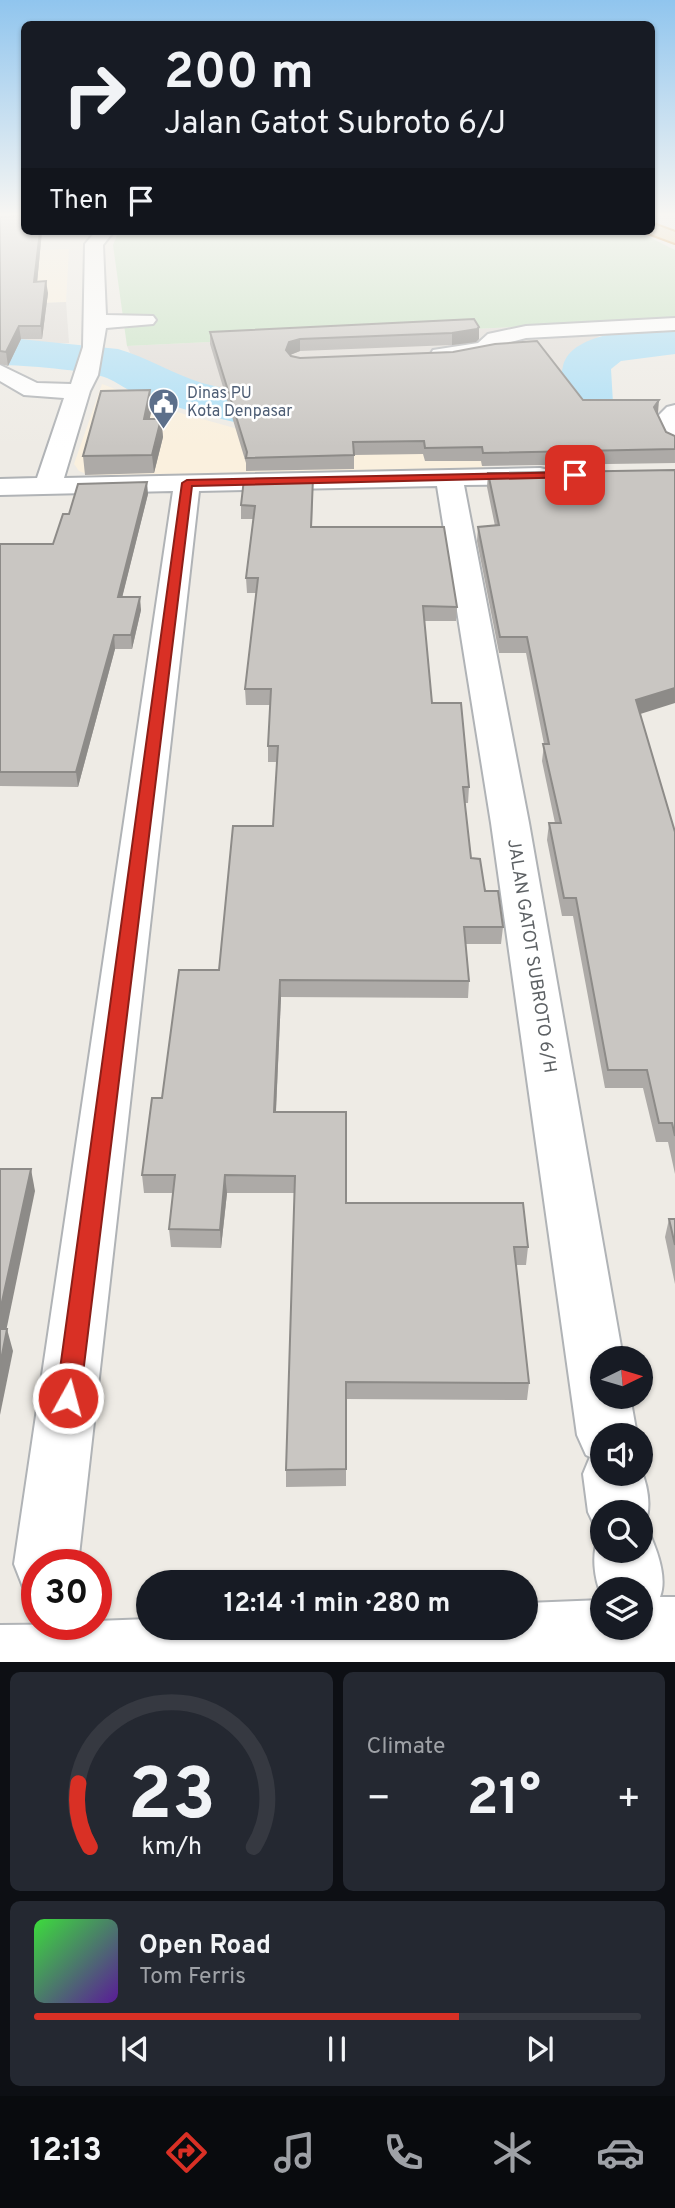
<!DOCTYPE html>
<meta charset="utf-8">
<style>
body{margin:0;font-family:Overpass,sans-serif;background:#242831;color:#f1f3f6;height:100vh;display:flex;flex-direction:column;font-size:26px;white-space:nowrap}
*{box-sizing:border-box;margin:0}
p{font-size:23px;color:#9ea1a6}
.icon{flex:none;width:38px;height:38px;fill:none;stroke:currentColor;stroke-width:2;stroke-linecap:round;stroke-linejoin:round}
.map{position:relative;height:1662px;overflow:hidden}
.side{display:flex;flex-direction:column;gap:10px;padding:10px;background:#0d0f14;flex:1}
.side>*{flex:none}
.guide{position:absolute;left:21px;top:21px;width:634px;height:214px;border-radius:10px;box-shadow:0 2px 5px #0004;background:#171b24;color:#f1f3f6;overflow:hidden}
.needle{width:46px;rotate:85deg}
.tools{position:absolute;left:590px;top:1346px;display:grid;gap:14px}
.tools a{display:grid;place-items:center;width:63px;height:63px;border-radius:50%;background:#171b24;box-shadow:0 2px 5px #0004;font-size:35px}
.speed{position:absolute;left:21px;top:1549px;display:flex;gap:14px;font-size:35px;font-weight:700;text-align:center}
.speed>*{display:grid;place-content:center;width:91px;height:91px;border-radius:50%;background:#171b24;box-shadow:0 2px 5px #0004;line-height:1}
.speed .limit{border:10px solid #d22;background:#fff;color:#111}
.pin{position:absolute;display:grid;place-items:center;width:60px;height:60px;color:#fff;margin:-30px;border-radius:14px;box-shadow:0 4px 10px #0006}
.me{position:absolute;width:77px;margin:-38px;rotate:7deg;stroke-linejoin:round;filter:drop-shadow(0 0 5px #0008)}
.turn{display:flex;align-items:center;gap:24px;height:147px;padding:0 28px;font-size:32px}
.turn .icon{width:91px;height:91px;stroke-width:2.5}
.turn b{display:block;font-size:49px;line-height:60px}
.then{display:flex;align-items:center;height:66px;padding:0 28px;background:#0003;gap:14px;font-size:26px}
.big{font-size:52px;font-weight:700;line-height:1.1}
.side .tile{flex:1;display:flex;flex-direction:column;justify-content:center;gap:10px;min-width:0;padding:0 24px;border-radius:10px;background:#242831}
.side .dial{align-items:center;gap:0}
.dial svg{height:182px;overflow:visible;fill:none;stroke:#363941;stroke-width:7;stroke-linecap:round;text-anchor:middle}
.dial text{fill:#f1f3f6;stroke:none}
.song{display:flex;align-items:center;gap:21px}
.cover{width:84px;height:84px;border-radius:10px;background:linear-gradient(135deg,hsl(120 70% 55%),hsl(270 70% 35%))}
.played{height:7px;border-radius:4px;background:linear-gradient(90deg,#d93025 70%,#363941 70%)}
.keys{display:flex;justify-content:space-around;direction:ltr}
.heat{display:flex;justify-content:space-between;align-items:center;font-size:38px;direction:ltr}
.side .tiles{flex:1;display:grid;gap:10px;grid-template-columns:1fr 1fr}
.tile:last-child{grid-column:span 2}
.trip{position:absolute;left:136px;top:1570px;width:402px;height:70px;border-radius:35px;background:#171b24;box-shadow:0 2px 5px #0004;font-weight:700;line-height:70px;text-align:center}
.tabs{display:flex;height:112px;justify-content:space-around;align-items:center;background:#090b0e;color:#9ea1a6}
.tabs .icon{width:49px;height:49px}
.tabs .selected{color:#d93025}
.tabs b{font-size:32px;color:#f1f3f6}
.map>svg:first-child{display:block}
</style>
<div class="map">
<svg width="675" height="1662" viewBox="0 0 675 1662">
<rect width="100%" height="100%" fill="#eeebe5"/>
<g fill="#faf0de">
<path d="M69,249L66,302L0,305V252Z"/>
<path d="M102,384L177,412L238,429L473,430L484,469L91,476L79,471L74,464Z"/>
</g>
<g fill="#e0dcd7">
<path d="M66,302L69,343H0V305Z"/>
<path d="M675,319L602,332L577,365L572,394L245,405L176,379L130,353L127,346Z"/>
</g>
<path fill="#c8e3c4" d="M124,231H637L675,250V319L127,346L113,245L118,233Z"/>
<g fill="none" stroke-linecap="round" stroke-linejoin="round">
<g fill="#addff6" fill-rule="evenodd">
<path d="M675,326V354L621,361L611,369L613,403C607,411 600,422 591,427C559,441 496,443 462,434L455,423L462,412L481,407L557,403L561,399C562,389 560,376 563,366C572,330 645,330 675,326Z"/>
<path d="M0,337L118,349C147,357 173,374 202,383C236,392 273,399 308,403C326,405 343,405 361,410L368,421L361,432C307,445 188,413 135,393C125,389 117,382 107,378C87,370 23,365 0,365Z"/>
</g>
<defs>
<g id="minor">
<path d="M96,231H114L103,245L106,315L153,316L156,320L153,324L106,328L98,375L90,391L64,478L540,468L549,470L553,476L549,482L540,484L464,485L529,823L623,1358H602V1396H630L637,1435H602V1474H640V1467C648,1486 652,1508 644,1526L647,1528C656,1547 668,1577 660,1597H675V1662H0V1625L96,1624V1621L149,1619V1628H527V1603L602,1600V1628H640V1589H602V1597C594,1578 591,1554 599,1535L588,1512L583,1474L590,1457L586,1455L577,1435L491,823L437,486L199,491L78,1564H37V1592L23,1587L14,1564L173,491L0,495V479L37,478L64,398L24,395L0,381V365L37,383L71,384L83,347L85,244ZM602,1512H640V1550H602Z"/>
<path d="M675,318V330L526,338L503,344L492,354L441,362L433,360L430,355L433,350L478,343L488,334L526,326Z"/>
<path d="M675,405V447L666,445L655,419L667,407Z"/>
</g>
<path id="highway" d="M651,223L675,232V243L645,232L651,231Z"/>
</defs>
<use href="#minor" stroke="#b0b3b6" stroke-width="4"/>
<use href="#highway" stroke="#db8718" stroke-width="4"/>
<use href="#minor" fill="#fff" fill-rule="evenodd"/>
<use href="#highway" fill="#f2d198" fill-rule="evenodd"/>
</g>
<g fill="#adaaa7">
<path d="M0,217L42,231L37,282L48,293L42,339H21L8,366L0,364Z"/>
<path d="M474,319L479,339L476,342L452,345L300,351L290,355L291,356L300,358L583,400L657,413L666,432L675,436V463L482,466L481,461H425L423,454L354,455V469L246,471V463L210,344V332Z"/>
<path d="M152,408L149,419H161L163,437L154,473L85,475L83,456Z"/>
<path d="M488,473L640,714L675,832V1174L668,1142H656L643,1088H605L573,916H562L547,840L549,823H555L542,761L544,744L526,653H499L477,541L478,527L495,526L487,487Z"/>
<path d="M313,478L312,527L457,607L456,621H424L432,703L469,787L468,803H465L471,858L503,927L501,944H466L469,981L468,998L281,997L276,1112L346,1203L528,1247L526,1265H516L529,1383L527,1400L346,1399V1486L286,1487V1470L295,1193H227L221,1248L171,1247L169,1229L173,1193H144L142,1175L162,1098L219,970L273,826L277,762H268V746L270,705H246L245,689L256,593H247L246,578L253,519H241V505Z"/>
<path d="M148,494L122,597L141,610L132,649H115L78,787L0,786V544H53L69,514Z"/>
<path d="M669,1219H675V1284L665,1237Z"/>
</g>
<g fill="#8d8b88">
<path d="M40,231H42L36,294L34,282Z"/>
<path d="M46,281L48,293L42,339L41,326Z"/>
<path d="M19,326L21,339L8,366L6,352Z"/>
<path d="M479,327V339L476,342L452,345V333Z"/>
<path d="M300,339V351L290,355L286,350L289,342Z"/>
<path d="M150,390L152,408L146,437L144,419Z"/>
<path d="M659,400L658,413L653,420L654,407Z"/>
<path d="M161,419L163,437L154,473L152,455Z"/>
<path d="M147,482L148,494L119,610L118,597Z"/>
<path d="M140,597L141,610L132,649L131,635Z"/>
<path d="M114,635L115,649L78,787L76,772Z"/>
<path d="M675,688V703L634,716L636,700Z"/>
<path d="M280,980L281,997L275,1130L274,1112Z"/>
<path d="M31,1169L35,1191L2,1351L0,1345V1311Z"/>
<path d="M225,1175L227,1193L221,1248L220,1230Z"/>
<path d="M7,1329L13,1351L0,1415V1365Z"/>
</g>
<g fill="#c9c6c2" stroke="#8d8b88" stroke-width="2">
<path d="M24,215V231H40L34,282L46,281L41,326H19L6,352L0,351V217Z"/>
<path d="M474,319L479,327L477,329L452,333L300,339L289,342L286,350L291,356L300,358L453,352L495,344L537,341L583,400H659L654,407L666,432L675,436V449L483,453L482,447L425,448L424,441L353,442L354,455L246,458L247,452L210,332Z"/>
<path d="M150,390L144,419H161L152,455L83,456L101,391Z"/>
<path d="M675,470V688L636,700L675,832V1136L672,1123H659L647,1070H608L576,898H564L549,823H561L543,744H549L527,637H500L478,527L499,525L488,473Z"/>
<path d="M313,478L311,527H444L457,607L423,606L432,703H461L469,787H463L471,858L480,859L485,891H498L503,927H464L469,981L280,980L274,1112H346V1203H523L528,1247H514L529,1383L346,1382V1469L286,1470L295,1176L225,1175L220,1230L169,1229L175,1175H142L152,1098H162L179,970H219L233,826H273L278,746H268L271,689H245L258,578H246L255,506L241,505L244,479Z"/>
<path d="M147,482L118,597H140L131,635H114L76,772H0V544H53L63,514H69L78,484Z"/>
<path d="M0,1169H31L0,1311Z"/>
<path d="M669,1219H675V1245Z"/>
<path d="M0,1329H7L0,1365Z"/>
</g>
<linearGradient id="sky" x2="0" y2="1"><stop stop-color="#90c5ee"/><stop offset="0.48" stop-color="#f7f6f3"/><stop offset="1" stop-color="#f7f6f3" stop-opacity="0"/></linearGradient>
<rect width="675" height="447" fill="url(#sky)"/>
<path fill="#d93025" stroke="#8d1f18" stroke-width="2" d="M575,472L579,473V477L192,486L80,1398L77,1406L68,1409L60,1406L56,1398L182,483L187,480Z"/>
<defs>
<symbol id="civic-pin" viewBox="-11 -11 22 30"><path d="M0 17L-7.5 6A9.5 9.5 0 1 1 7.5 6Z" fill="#5c6f8a" stroke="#fff"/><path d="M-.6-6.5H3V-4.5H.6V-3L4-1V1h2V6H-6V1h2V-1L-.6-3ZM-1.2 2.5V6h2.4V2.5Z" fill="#fff"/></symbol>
</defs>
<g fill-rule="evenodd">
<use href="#civic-pin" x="146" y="386" width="35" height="47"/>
</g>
<g text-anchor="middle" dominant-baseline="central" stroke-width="5" stroke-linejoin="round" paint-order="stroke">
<g font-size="16" fill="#4e5e75" stroke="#fff" text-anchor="start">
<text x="187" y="394">Dinas PU<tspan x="187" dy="18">Kota Denpasar</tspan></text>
</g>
<g font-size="18" fill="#5d6164" stroke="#fff">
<text transform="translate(531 956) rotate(81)">JALAN GATOT SUBROTO 6/H</text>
</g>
</g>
</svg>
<div class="tools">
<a><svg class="needle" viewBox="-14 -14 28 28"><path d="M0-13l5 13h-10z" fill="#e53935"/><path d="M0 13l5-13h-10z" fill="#9ea1a6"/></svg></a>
<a><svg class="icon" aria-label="sound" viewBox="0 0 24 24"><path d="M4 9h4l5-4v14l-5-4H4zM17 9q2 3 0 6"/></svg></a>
<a><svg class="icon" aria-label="search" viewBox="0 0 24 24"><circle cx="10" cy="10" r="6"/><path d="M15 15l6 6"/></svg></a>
<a><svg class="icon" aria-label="layers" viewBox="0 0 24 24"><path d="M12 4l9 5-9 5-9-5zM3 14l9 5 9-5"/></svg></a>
</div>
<div class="speed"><div class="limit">30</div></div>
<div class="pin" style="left:575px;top:475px;background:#d93025"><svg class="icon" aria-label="arrive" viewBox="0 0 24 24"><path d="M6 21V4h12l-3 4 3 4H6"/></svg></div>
<svg class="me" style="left:68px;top:1398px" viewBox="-20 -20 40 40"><circle r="17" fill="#d93025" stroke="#fff" stroke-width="3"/><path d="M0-11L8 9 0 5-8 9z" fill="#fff"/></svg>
<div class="trip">12:14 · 1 min · 280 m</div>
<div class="guide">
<div class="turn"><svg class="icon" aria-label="right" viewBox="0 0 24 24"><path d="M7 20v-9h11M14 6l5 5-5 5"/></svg><div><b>200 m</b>Jalan Gatot Subroto 6/J</div></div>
<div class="then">Then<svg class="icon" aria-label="arrive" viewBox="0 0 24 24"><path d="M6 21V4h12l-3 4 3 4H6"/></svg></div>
</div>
</div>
<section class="side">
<div class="tiles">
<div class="tile dial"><svg viewBox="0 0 100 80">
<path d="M14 69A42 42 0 1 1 86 69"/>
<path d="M14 69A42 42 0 0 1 9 41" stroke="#d93025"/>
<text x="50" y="56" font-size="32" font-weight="700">23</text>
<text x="50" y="72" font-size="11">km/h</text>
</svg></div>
<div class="tile"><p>Climate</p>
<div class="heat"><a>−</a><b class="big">21°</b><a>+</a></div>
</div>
<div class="tile">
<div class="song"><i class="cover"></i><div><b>Open Road</b><p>Tom Ferris</p></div></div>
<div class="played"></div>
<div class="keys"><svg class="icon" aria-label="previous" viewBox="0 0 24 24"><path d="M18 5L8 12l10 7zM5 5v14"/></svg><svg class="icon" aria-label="pause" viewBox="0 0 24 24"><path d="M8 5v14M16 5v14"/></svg><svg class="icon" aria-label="next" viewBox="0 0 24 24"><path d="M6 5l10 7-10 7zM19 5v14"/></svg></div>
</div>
</div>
</section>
<nav class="tabs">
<b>12:13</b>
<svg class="icon selected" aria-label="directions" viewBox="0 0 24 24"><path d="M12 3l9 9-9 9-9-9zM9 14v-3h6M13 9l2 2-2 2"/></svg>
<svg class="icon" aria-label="music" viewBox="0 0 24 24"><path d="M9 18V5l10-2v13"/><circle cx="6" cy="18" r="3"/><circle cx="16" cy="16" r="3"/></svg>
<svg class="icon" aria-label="phone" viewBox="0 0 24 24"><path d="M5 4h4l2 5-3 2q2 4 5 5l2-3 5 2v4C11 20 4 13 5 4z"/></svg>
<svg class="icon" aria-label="climate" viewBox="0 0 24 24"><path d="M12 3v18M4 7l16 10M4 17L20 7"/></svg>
<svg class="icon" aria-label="car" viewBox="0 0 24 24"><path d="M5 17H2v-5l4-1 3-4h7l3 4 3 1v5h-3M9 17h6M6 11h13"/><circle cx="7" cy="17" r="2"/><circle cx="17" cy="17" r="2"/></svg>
</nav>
